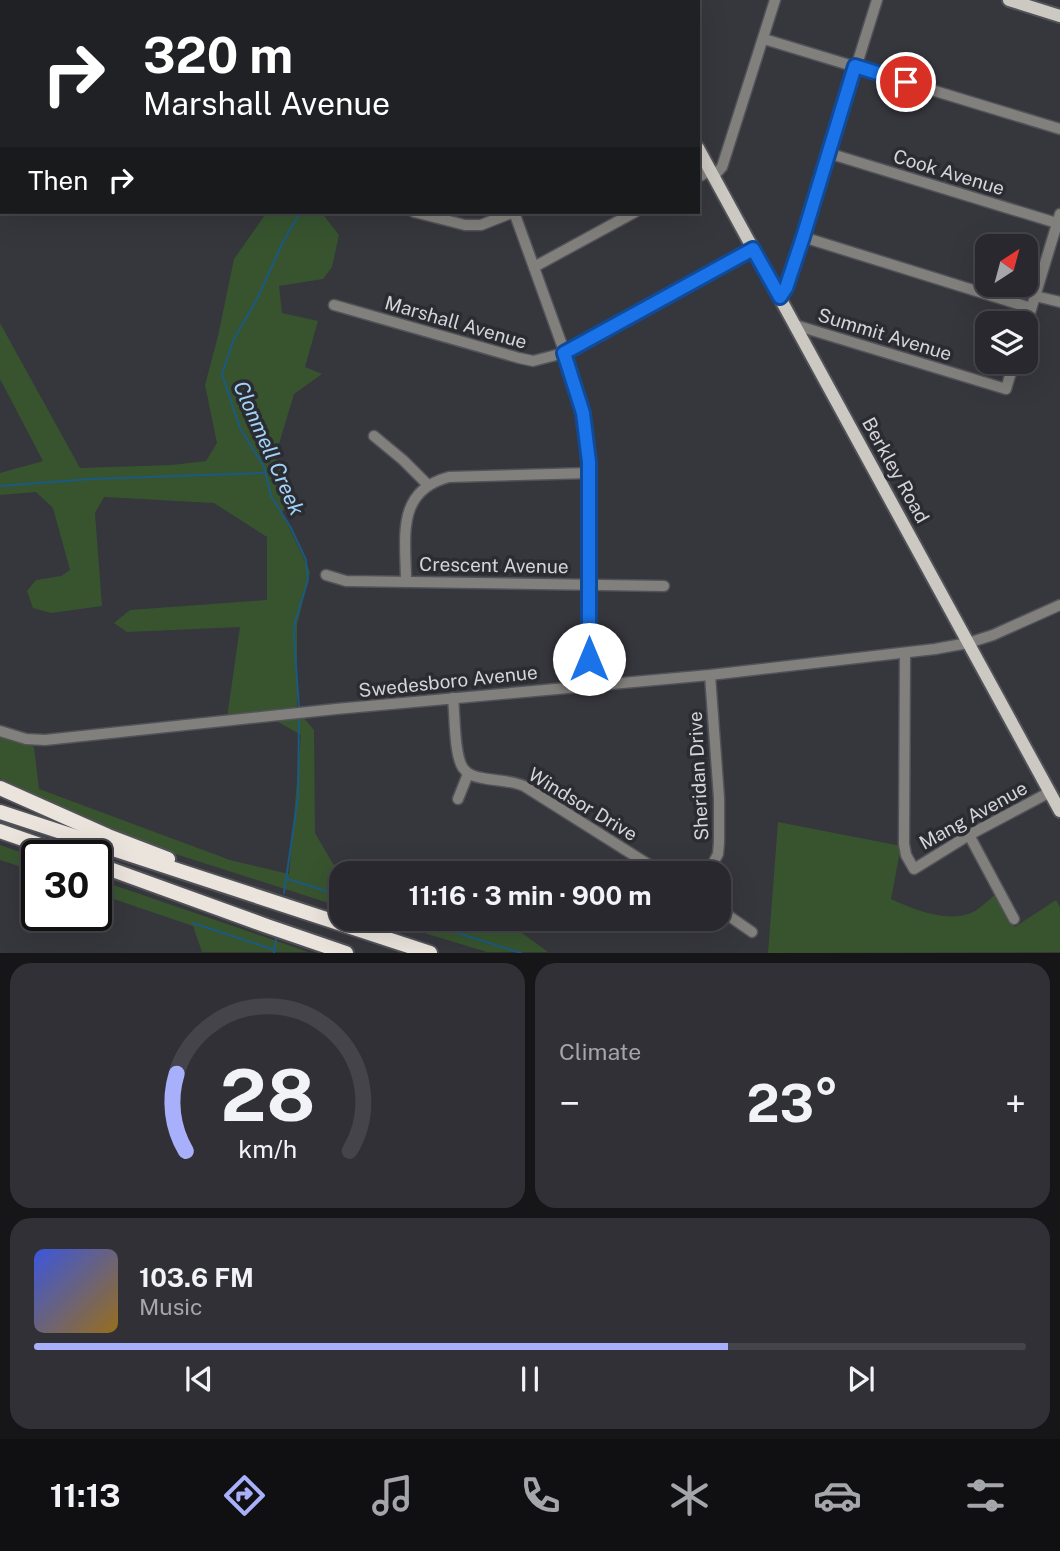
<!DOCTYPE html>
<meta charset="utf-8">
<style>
body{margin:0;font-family:"Public Sans",sans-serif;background:#303036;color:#f1f3f6;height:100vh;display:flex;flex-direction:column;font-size:26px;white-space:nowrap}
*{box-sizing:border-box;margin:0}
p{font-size:23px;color:#a5a6aa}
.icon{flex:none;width:38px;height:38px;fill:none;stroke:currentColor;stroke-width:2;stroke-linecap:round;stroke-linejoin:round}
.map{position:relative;height:953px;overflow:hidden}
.side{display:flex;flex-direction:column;gap:10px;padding:10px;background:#161619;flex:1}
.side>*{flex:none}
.banner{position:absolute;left:0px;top:0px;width:700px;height:214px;box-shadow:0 7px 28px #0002,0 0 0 2px #44444a;background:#202124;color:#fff;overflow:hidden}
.needle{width:46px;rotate:36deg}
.buttons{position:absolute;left:975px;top:234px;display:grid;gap:14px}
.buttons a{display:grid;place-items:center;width:63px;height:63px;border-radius:14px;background:#28282e;box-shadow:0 7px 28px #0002,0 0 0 2px #44444a;font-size:35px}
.speed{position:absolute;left:21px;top:840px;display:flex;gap:14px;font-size:35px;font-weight:700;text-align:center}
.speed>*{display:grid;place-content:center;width:91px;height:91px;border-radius:50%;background:#28282e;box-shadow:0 7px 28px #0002,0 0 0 2px #44444a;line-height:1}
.speed .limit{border:4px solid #111;border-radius:10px;background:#fff;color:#111}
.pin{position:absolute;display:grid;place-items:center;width:60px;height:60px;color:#fff;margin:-30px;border:4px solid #fff;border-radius:50%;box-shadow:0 2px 7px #0007}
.me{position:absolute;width:77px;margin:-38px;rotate:0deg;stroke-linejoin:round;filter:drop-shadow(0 0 5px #0008)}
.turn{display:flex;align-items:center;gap:24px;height:147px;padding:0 28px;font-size:32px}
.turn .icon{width:91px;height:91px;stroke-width:2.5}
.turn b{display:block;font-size:49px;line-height:60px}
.then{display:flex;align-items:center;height:66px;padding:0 28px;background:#0003;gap:14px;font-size:26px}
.big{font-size:52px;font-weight:700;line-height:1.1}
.side .card{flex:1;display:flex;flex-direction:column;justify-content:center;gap:10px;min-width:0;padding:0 24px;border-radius:21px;background:#303036}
.side .dial{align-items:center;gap:0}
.dial svg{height:182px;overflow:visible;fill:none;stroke:#44444a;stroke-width:7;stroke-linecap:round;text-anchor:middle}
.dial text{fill:#f1f3f6;stroke:none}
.song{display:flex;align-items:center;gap:21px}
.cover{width:84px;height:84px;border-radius:10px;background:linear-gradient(135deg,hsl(230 70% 55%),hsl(40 70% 35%))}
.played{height:7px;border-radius:4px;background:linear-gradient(90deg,#a8b0fc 70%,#44444a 70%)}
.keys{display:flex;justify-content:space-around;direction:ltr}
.heat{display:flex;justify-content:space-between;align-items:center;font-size:38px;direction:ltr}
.side .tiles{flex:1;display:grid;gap:10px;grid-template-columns:1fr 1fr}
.card:last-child{grid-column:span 2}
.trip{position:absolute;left:329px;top:861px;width:402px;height:70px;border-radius:21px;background:#28282e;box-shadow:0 7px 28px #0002,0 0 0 2px #44444a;font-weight:700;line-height:70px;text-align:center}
.tab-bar{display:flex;height:112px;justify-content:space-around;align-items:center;background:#101012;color:#a5a6aa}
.tab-bar .icon{width:49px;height:49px}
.tab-bar .on{color:#a8b0fc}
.tab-bar b{font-size:32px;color:#f1f3f6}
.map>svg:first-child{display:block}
</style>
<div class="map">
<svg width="1060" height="953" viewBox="0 0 1060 953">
<rect width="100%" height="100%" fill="#36363d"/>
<g fill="#37542f">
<path d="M267,212H321L339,235L332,267L323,279L279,286L282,313L318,321L305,367L322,374L294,394L275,457L295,498L282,512L310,572L297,625V710L314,730L315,833L333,864L351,873H341V907L160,849L117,833L0,778V735L34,747L39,789L230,860L289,874L301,735L264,714L227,718L240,627L127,632L114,623L130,610L267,600V537L214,503L104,497L95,513L102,606L51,613L33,608L27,591L36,580L61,576L70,570L53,508L36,492L0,495V473L43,461L0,379V323L80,468L172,465L206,461L217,443L205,385L218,336L234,259Z"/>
<path d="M778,822L901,846L891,899C912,909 945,922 968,914C977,912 988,900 996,894L1015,927L1056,900L1060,907V952L768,953Z"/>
<path d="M0,845L37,858V872L0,860Z"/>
<path d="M96,879L291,946L308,952H202L193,926L96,893Z"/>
<path d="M378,919H503L548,952H487Z"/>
</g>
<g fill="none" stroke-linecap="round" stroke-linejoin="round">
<g stroke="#1b5982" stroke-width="2">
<path d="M385,0L386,2"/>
<path d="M0,486L91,479L264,473"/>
<path d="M299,708L294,636L295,622L308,580L306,560L291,528L271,496L264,467L240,428L222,374L234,339L258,297L282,244L300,212"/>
<path d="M288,879L341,896"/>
<path d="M284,893L298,797L299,719"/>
<path d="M413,919L521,953"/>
<path d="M193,923L275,950"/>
<path d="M274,953L276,939"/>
</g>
<defs>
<g id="minor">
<path d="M434,0V2"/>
<path d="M764,39L1060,129"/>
<path d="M828,153L1060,224"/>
<path d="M714,176L722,167L775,0"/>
<path d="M698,177L711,170"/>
<path d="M414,212L465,225H481L514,212"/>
<path d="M514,212L576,384L583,413L589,462V685"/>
<path d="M803,237L1031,308"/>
<path d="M534,267L635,212"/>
<path d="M1035,296L1060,302"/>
<path d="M780,297L786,288L803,237L877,0"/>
<path d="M334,305L519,358L533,361L564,353L753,249"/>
<path d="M795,325L1006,389L1014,362"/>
<path d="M1026,326L1060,214"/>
<path d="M374,436L403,460L428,485"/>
<path d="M326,575L346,581L664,586"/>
<path d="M406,582C406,538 395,491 449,477L589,473"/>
<path d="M905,653L904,844L906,855L914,869L969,835L1050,792"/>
<path d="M453,698C455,715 454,755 463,768C467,774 475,777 482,778C496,781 510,780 524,786L662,873"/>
<path d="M0,731L26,739L45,740L336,709L710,675L935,649L968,643L993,635L1060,605"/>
<path d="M458,799L468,774"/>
<path d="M969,835L1014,919"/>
<path d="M708,873L718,854L719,842V798L710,675"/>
<path d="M719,909L752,932"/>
</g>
<g id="major">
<path d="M618,0L619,2"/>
<path d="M1009,0L1060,16"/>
<path d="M698,148L1060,811"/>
</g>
<g id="highway">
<path d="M0,788L108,836L168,859"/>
<path d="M0,812L430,953"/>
<path d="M0,831L72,856"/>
<path d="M96,864L267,926L346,953"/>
</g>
</defs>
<use href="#minor" stroke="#525259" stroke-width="13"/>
<use href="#major" stroke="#525259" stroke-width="16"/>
<use href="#highway" stroke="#525259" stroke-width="18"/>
<use href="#minor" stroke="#82807d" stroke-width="10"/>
<use href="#major" stroke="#ccc8c2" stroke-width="12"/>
<use href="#highway" stroke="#eae4dd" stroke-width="14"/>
</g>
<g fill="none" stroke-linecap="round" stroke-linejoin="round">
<defs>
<path id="route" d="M589,659V462L583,413L564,353L753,249L780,297L786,288L803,237L855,66L906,82"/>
</defs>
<use href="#route" stroke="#114b97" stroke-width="18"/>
<use href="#route" stroke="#1a73e8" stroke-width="12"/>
</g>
<g text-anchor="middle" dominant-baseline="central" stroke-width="7" stroke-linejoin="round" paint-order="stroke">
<g font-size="19" fill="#d4d4d9" stroke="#2b2c32">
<text transform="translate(949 172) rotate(17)">Cook Avenue</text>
<text transform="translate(456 322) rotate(16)">Marshall Avenue</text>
<text transform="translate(885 334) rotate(17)">Summit Avenue</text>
<text transform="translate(896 470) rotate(61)">Berkley Road</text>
<text transform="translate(494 565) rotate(1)">Crescent Avenue</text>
<text transform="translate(448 681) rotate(-6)">Swedesboro Avenue</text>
<text transform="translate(698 776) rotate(-93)">Sheridan Drive</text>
<text transform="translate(583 804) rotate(31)">Windsor Drive</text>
<text transform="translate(973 815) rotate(-29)">Mang Avenue</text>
</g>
<g font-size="21" font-style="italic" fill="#a3d3f9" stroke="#2b2c32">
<text transform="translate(269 448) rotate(66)">Clonmell Creek</text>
</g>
</g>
</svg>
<div class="buttons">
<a><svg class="needle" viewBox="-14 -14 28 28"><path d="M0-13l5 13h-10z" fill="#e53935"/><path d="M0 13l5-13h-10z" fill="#a5a6aa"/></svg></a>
<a><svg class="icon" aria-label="layers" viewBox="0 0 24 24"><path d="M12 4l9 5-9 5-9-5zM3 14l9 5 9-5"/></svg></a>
</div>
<div class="speed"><div class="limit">30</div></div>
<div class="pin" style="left:906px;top:82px;background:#d93025"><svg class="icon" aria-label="arrive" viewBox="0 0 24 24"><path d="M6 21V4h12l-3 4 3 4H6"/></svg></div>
<svg class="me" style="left:589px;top:659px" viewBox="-20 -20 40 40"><circle r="19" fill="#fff"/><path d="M0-13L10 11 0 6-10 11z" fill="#1a73e8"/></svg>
<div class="trip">11:16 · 3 min · 900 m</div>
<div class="banner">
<div class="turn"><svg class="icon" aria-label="right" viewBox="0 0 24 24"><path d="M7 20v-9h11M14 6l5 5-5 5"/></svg><div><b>320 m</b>Marshall Avenue</div></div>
<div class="then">Then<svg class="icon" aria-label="right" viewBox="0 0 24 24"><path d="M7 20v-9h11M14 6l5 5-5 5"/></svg></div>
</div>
</div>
<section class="side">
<div class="tiles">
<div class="card dial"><svg viewBox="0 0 100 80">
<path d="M14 69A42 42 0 1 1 86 69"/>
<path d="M14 69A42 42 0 0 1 10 35" stroke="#a8b0fc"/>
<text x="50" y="56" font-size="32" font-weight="700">28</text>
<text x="50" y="72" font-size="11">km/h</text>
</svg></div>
<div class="card"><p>Climate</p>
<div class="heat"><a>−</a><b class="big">23°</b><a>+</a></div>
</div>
<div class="card">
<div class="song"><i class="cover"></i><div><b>103.6 FM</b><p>Music</p></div></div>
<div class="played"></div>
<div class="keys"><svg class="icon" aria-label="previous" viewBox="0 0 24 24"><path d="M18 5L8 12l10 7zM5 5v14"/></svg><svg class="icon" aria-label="pause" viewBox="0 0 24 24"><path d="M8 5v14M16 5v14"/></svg><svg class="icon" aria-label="next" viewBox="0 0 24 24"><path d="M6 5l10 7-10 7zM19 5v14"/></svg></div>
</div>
</div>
</section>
<nav class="tab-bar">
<b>11:13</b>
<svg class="icon on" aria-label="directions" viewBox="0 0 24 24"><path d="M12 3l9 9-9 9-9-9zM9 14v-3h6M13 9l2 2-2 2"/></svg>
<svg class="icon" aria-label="music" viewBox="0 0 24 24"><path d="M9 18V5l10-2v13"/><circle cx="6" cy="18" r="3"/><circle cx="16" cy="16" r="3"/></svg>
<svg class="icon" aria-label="phone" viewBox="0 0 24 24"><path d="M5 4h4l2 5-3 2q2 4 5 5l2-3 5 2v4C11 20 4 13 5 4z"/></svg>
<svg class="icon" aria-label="climate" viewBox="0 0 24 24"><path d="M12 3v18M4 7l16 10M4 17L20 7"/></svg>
<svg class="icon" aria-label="car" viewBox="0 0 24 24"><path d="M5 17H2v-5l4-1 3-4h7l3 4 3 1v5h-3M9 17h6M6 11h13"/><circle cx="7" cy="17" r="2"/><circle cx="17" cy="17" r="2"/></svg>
<svg class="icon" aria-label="filters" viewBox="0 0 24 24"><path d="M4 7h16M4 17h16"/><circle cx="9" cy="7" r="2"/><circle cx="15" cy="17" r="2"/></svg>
</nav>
